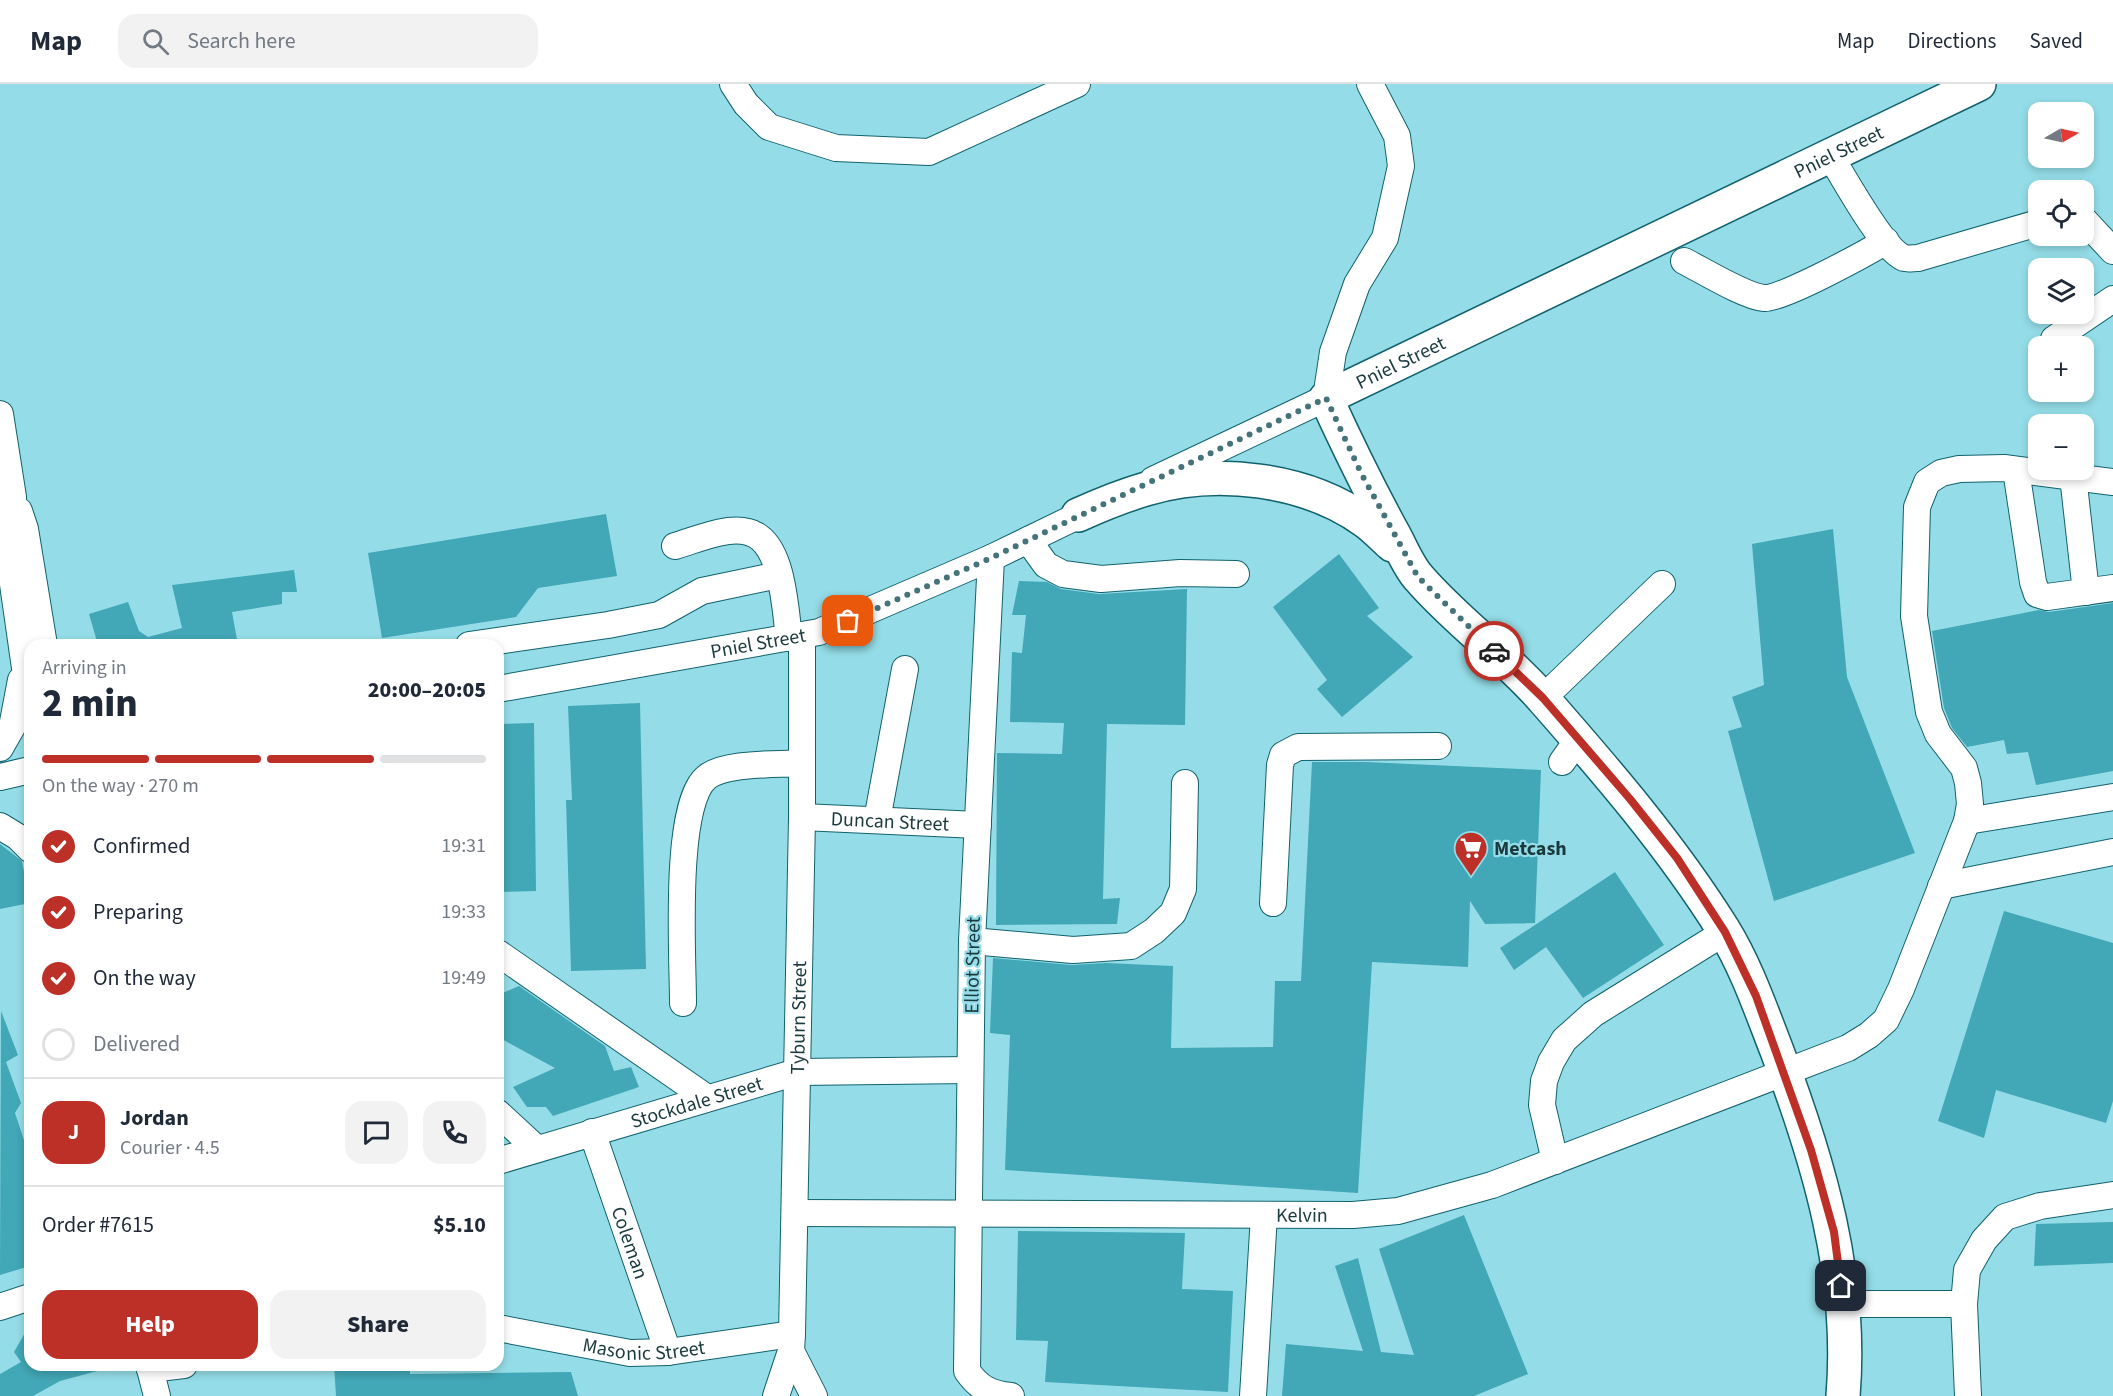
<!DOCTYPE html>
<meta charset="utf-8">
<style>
body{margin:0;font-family:"Source Sans 3",sans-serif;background:#f2f2f3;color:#1f2937;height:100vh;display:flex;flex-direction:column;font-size:22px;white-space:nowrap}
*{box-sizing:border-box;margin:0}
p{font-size:20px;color:#747a83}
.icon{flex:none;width:33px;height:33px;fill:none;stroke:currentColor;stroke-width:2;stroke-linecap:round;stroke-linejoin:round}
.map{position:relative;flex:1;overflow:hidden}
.sheet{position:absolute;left:24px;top:555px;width:480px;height:732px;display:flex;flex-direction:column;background:#fff;border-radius:18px;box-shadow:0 3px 9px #0003}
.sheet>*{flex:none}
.needle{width:39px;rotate:81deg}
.controls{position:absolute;left:2028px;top:18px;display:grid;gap:12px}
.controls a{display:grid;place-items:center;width:66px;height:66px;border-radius:12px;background:#fff;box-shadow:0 3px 9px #0003;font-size:30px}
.pin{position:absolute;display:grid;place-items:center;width:51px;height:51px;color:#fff;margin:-26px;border-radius:12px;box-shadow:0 3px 9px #0006}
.courier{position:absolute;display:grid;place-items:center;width:60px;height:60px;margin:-30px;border:4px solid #bd3027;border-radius:50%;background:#fff;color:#222;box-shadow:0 2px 8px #0007}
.summary em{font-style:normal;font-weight:800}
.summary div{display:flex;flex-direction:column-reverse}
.summary{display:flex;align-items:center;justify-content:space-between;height:102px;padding:0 18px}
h1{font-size:39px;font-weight:800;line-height:45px}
.bar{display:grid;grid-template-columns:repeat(4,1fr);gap:9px 6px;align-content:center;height:72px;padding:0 18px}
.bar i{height:8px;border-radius:4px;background:#e0e1e3}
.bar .selected{background:#bd3027}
.bar p{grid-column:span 4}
.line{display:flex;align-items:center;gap:15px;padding:0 18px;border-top:2px solid #e0e1e3}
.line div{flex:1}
.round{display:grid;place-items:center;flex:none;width:63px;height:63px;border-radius:18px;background:#f2f2f3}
ol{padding:0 18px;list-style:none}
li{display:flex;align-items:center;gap:18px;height:66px}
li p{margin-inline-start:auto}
li .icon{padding:6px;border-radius:50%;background:#bd3027;color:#fff;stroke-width:4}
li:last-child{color:#747a83}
li i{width:33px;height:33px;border:3px solid #e0e1e3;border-radius:50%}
.primary-button{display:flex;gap:12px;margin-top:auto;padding:12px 18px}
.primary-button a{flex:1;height:69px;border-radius:18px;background:#bd3027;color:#fff;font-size:24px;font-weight:800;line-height:69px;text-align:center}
.primary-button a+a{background:#f2f2f3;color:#1f2937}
header{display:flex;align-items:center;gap:36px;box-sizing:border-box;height:84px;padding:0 30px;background:#fff;border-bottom:2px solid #e0e1e3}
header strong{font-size:28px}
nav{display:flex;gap:33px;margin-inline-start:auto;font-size:21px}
.search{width:420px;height:54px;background:#f2f2f3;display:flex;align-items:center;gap:15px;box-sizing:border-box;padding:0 21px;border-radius:18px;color:#747a83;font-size:22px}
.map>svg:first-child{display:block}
.building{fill:#42a7b6}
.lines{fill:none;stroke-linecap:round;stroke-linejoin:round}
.minor-casing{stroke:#10626d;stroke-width:28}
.major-casing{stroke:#10626d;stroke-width:36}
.minor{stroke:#fff;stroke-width:26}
.major{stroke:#fff;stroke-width:33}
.done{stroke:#45737a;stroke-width:6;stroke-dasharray:0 10.8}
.route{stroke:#bd3027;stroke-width:8}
.labels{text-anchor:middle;stroke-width:4.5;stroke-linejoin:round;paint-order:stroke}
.street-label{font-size:20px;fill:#1b3a3e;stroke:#94dde8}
.poi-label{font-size:20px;font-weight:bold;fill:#1b3a3e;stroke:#94dde8;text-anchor:start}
</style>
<header>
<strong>Map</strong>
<div class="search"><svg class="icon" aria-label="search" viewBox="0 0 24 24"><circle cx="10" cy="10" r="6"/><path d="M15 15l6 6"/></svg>Search here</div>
<nav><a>Map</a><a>Directions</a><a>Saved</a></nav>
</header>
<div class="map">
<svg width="2113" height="1312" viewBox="0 0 2113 1312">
<rect width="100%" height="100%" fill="#94dde8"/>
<path class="building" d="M 606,430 L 617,492 L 538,504 L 516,533 L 382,554 L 368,469 Z
M 1833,445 L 1847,593 L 1915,769 L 1774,817 L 1728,647 L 1742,643 L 1732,613 L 1764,601 L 1752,460 Z
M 1339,470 L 1379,524 L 1367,532 L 1413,573 L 1342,633 L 1317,605 L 1327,596 L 1273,523 Z
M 294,486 L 297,508 L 282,508 L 282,520 L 232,528 L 238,561 L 98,561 L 89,530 L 128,518 L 139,547 L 148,553 L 182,544 L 172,501 Z
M 1019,497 L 1047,498 L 1061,505 L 1099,510 L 1187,505 L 1185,641 L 1107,640 L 1103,815 L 1120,814 L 1117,840 L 996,841 L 997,669 L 1062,670 L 1064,639 L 1010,638 L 1012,568 L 1022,569 L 1026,531 L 1012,531 Z
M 2113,519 L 2113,687 L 2036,701 L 2028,668 L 2007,670 L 2004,656 L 1967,663 L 1952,644 L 1944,624 L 1932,547 L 2039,526 L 2049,528 Z
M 640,619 L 646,885 L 571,887 L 566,716 L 572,716 L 568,622 Z
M 534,639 L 536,807 L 498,808 L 498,640 Z
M 1312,678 L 1366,678 L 1541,686 L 1535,839 L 1485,840 L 1470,817 L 1468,883 L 1372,878 L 1358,1109 L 1005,1086 L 1010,951 L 990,949 L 993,874 L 1072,881 L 1106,879 L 1173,882 L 1171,964 L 1273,963 L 1275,897 L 1301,897 Z
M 0,760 L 22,777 L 30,819 L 0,825 Z
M 1615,788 L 1664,861 L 1583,914 L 1546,863 L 1514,886 L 1500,864 Z
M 2004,827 L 2113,859 L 2113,1017 L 2106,1039 L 1996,1006 L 1984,1054 L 1938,1037 Z
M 519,902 L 605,962 L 614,987 L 631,983 L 639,1003 L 553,1032 L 546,1023 L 527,1023 L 513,1003 L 555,984 L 498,953 L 498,911 Z
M 1,927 L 18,971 L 6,978 L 21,1019 L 15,1029 L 30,1074 L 30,1182 L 0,1191 Z
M 1464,1131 L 1528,1290 L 1474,1312 L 1282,1312 L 1286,1260 L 1363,1267 L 1335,1182 L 1358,1174 L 1381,1268 L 1414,1271 L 1379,1165 Z
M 2113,1138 L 2113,1179 L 2034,1182 L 2036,1140 Z
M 1018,1147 L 1185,1149 L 1182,1205 L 1233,1207 L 1228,1308 L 1045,1298 L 1048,1257 L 1016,1256 Z
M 30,1240 L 30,1281 L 100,1281 L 101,1286 L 60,1297 L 33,1312 L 0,1312 L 0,1290 L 21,1278 L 14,1268 Z
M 334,1281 L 410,1281 L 410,1290 L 571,1288 L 578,1312 L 336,1312 Z"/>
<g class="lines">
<g class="minor-casing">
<g id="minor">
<path d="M 733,0 L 746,20 L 769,43 L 836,64 L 929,68 L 1077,0"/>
<path d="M 1831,73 C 1844,94 1883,166 1904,174 C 1908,175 1913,174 1918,174 L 2038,139"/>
<path d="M 2084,136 L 2113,167"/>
<path d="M 1684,177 C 1702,186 1746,213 1764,214 C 1781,216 1868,168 1886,157"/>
<path d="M 2054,255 L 2113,215"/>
<path d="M 0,330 L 13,413 L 9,472 L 30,619"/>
<path d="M 2016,386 L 2033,498 L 2037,510 L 2047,513 L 2113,504"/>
<path d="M 2073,392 L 2086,508"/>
<path d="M 1153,396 L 1326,314 L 1333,268 L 1357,200 L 1385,154 L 1401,82 L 1397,52 L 1370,0"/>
<path d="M 19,427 L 25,445 L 44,561"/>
<path d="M 1028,456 L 1046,481 L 1063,490 L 1101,495 L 1180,489 L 1236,490"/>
<path d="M 675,462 C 696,456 726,442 748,448 C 783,456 785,524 789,554"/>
<path d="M 991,474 L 972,857 L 967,1287 C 979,1304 990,1310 1011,1312"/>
<path d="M 469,561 L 608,541 L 659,531 L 702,507 L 778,491"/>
<path id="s1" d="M 498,605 L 819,548 L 991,474 L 1096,423"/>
<path d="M 1543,614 L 1662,500"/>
<path d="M 0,664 L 12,643 L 21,596"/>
<path d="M 1562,678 L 1577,657"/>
<path d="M 0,693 L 30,686"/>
<path id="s2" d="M 802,733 L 978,741"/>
<path d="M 877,736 L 905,585"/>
<path d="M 1967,737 L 2113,713"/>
<path d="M 0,742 L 18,753 L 30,765"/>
<path d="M 1941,802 L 2113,768"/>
<path d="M 1273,819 L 1280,681 L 1283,671 L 1298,663 L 1438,662"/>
<path d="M 972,857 L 1073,866 L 1131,862 L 1154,847 L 1173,829 L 1183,805 L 1185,699"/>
<path d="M 498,869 L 707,1014"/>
<path d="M 683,919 C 683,874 673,719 707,693 C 726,678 778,681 802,679"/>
<path d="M 498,1029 L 537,1065"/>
<path id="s3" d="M 592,1048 L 668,1268"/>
<path id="s4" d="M 498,1077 L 797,988 L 970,986"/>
<path d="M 1555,1077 L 1542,1021 L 1544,997 L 1551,978 L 1564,956 L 1593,930 L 1725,848"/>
<path id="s5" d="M 795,1129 L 1353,1131 L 1398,1127 L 1492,1101 L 1848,964 L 1869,951 L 1886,936 L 1901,905 L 1967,737 L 1970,720 L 1968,699 L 1964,684 L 1938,650 L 1929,628 L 1914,532 L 1917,423 L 1927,398 L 1941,389 L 1959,385 L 2004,384 L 2113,398"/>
<path d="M 1844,1220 L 1964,1220"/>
<path d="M 0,1223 L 30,1213"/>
<path id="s6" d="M 498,1244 L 630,1269 L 668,1268 L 792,1250"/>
<path d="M 791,1267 L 814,1312"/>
<path d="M 149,1281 L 157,1312"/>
<path d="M 150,1285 L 184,1281"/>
<path id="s7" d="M 776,1312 L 791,1267 L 792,1250 L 802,733 L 802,552"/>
<path d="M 1253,1312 L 1264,1131"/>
<path d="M 1968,1312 L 1964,1220 L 1967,1186 L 1984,1156 L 2005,1133 L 2040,1122 L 2113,1111"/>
</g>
</g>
<g class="major-casing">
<g id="major">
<path d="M 1078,431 C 1100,421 1122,412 1146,405 C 1215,384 1305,394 1365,437 C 1375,444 1383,453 1392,461"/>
<path id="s8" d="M 1843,1312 C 1853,1192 1819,1078 1777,967 C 1761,926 1746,882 1723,845 C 1671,762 1608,689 1544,616 C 1506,572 1457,538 1419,494 C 1408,482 1401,463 1393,449 C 1369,405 1347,360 1326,314 L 1979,0"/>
</g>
</g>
<use href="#minor" class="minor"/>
<use href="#major" class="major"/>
</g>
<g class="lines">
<path class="done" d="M 848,537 L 991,474 L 1326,314 L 1361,389 L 1418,493 L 1494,567"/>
<path class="route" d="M 1494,567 L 1543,614 L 1630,715 L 1677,774 L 1725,848 L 1756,912 L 1811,1066 L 1834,1148 L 1841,1202"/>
</g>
<defs>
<g id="supermarket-pin" transform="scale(1.725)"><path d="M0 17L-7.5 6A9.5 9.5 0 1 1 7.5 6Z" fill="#bd3027" stroke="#94dde8"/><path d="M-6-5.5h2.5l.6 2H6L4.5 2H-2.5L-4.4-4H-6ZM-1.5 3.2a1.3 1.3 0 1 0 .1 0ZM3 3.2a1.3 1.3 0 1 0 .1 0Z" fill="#fff"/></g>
</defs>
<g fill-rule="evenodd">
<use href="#supermarket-pin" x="1471" y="764"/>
</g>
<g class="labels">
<g class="street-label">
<text dy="7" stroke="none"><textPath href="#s8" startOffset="1725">Pniel Street</textPath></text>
<text dy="7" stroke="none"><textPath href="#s8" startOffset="1239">Pniel Street</textPath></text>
<text dy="7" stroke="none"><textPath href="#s1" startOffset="264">Pniel Street</textPath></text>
<text dy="7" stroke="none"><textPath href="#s2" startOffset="88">Duncan Street</textPath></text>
<text transform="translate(972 881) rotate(-89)" y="7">Elliot Street</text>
<text dy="7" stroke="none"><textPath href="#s7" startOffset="381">Tyburn Street</textPath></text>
<text dy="7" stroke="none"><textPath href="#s4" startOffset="207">Stockdale Street</textPath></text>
<text dy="7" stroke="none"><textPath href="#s5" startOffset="507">Kelvin</textPath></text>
<text dy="7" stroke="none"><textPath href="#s3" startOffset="117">Coleman</textPath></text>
<text dy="7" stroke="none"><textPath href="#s6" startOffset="148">Masonic Street</textPath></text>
</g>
<g class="poi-label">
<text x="1494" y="771">Metcash</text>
</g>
</g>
</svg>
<div class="controls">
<a><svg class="needle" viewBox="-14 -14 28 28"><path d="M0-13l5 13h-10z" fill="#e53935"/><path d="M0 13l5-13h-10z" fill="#747a83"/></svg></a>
<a><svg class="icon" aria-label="locate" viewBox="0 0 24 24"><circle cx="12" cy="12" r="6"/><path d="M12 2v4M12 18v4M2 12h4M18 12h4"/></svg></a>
<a><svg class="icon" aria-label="layers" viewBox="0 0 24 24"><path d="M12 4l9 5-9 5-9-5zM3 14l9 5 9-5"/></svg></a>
<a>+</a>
<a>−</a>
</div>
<div class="pin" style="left:848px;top:537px;background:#ea580c"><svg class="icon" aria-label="bag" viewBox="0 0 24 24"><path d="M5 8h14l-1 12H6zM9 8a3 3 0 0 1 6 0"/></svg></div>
<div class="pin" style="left:1841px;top:1202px;background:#1f2937"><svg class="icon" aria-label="home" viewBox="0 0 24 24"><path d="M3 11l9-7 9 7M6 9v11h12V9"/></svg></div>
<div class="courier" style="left:1494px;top:567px"><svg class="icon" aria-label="car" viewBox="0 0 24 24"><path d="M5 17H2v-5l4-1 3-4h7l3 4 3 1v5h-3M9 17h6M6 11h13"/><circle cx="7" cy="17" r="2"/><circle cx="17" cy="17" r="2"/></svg></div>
<section class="sheet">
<div class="summary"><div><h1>2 min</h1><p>Arriving in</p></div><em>20:00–20:05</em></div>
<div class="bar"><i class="selected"></i><i class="selected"></i><i class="selected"></i><i></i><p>On the way · 270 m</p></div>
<ol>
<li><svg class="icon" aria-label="check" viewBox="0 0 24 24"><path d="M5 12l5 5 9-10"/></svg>Confirmed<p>19:31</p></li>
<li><svg class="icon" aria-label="check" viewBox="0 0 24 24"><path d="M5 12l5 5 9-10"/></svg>Preparing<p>19:33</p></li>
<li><svg class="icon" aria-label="check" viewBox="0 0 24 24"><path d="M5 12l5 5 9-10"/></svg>On the way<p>19:49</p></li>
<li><i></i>Delivered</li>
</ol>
<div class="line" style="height:108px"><b class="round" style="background:#bd3027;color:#fff">J</b><div><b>Jordan</b><p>Courier · 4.5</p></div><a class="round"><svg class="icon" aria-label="chat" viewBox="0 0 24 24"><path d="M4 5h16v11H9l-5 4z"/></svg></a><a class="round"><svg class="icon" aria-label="phone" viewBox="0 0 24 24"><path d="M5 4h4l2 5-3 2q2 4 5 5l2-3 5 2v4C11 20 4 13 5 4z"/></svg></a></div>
<div class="line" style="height:78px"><div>Order #7615</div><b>$5.10</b></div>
<div class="primary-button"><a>Help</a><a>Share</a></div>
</section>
</div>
